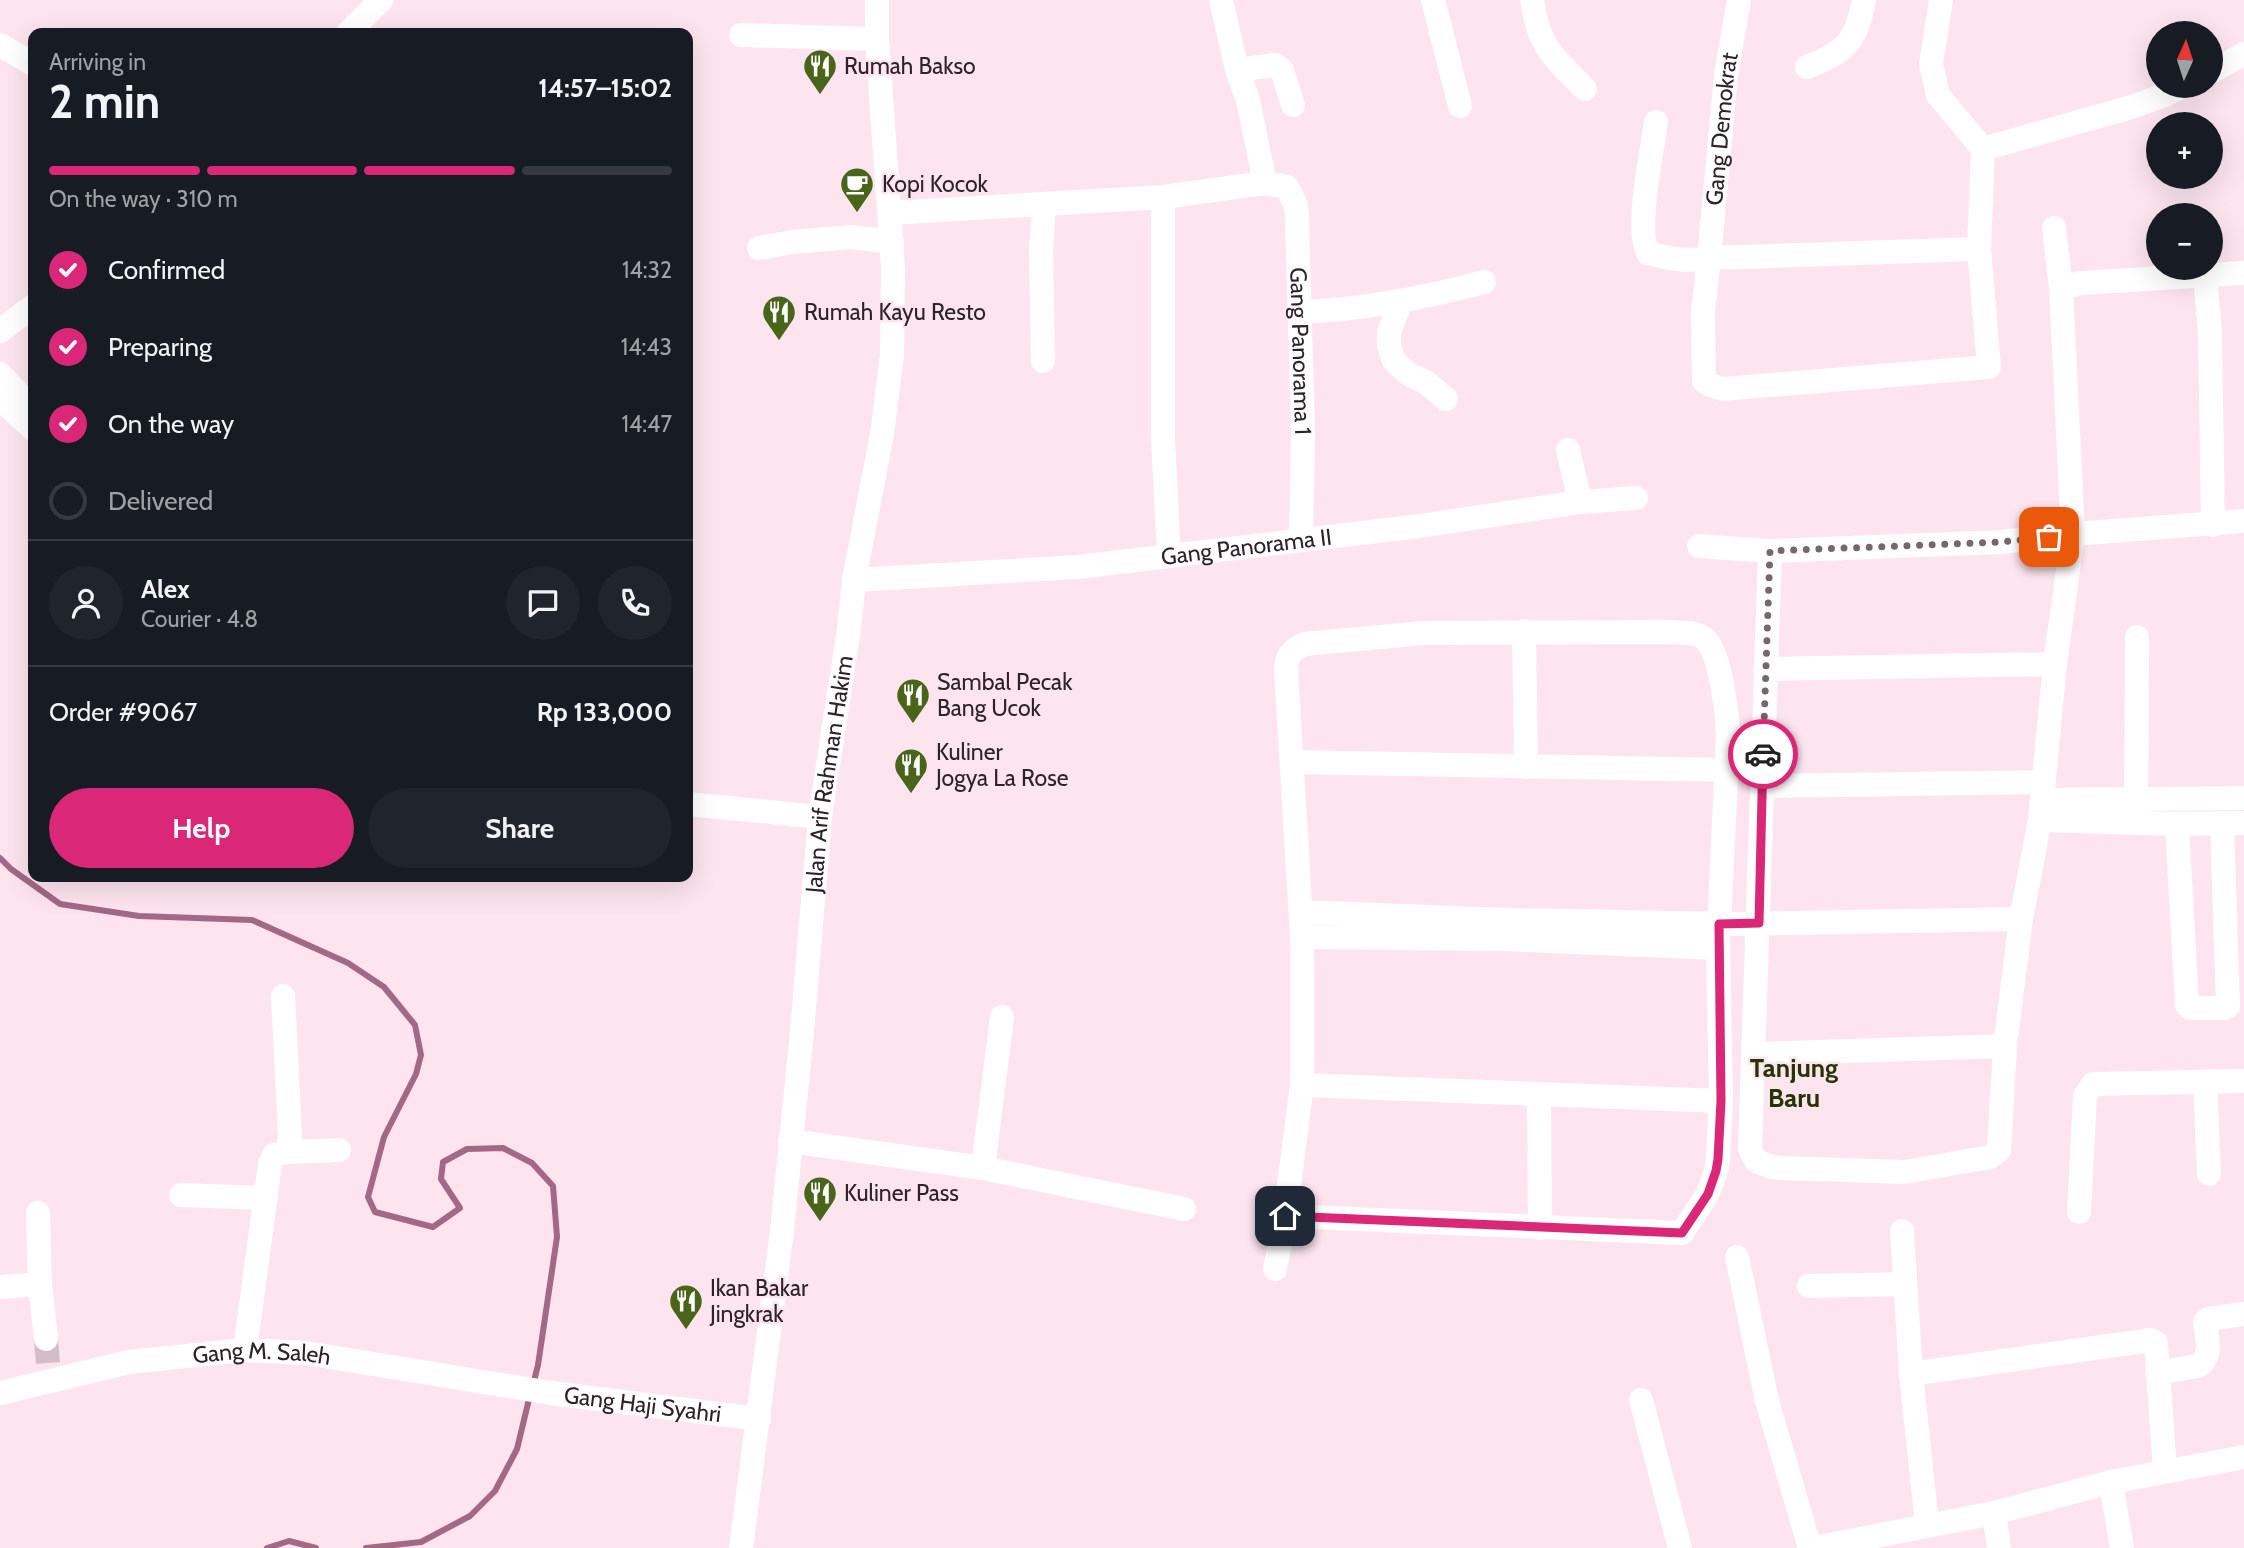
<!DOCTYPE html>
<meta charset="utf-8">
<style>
body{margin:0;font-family:Cabin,sans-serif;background:#20242c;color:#f1f3f6;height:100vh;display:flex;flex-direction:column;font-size:26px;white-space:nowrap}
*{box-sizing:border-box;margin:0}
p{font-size:23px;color:#9ea1a6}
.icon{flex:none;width:38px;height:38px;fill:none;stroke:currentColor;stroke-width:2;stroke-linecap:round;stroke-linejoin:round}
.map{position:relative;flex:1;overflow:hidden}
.panel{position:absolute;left:28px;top:28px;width:665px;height:854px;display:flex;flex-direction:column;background:#171b24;border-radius:14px;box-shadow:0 7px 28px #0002}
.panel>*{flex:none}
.needle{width:46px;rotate:3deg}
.fabs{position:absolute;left:2146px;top:21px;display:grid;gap:14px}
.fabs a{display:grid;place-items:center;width:77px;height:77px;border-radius:50%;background:#171b24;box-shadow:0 7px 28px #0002;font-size:35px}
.pin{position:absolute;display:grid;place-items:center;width:60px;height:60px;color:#fff;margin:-30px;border-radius:14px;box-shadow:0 4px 10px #0006}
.courier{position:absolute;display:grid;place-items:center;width:70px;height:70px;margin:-35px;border:5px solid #db2777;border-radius:50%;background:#fff;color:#222;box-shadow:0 2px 9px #0007}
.summary em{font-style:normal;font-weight:700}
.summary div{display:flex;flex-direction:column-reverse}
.summary{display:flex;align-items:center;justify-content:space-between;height:119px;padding:0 21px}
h1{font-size:46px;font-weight:700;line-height:52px}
.bar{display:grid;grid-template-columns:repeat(4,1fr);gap:10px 7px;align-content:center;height:84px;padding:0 21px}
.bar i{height:9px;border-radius:5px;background:#363941}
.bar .selected{background:#db2777}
.bar p{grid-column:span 4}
.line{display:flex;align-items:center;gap:18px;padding:0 21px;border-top:2px solid #363941}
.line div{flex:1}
.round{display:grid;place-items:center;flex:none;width:74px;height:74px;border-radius:37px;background:#20242c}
ol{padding:0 21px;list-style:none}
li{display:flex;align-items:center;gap:21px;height:77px}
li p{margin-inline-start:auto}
li .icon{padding:7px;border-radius:50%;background:#db2777;color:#fff;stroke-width:4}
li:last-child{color:#9ea1a6}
li i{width:38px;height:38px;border:4px solid #363941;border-radius:50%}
.primary-button{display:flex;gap:14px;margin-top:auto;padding:14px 21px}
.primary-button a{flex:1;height:80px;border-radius:42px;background:#db2777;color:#fff;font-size:28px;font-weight:700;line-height:80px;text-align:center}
.primary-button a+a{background:#20242c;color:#f1f3f6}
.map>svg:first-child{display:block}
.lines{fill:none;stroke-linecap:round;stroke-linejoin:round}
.stream{stroke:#a36885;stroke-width:6}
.minor-tunnel{stroke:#d4bdc7;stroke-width:24;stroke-dasharray:24 12;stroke-linecap:butt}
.minor{stroke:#fff;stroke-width:24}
.done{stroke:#76676e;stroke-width:7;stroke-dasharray:0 12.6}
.route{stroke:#db2777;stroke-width:9}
.labels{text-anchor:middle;stroke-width:5;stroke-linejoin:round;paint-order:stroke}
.poi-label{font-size:23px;fill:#2e2328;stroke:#fde4ef;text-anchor:start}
.street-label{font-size:23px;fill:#2e2328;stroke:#fde4ef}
.quarter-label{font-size:26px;font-weight:bold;fill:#233600;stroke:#fde4ef}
</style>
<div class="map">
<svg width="2244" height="1548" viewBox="0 0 2244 1548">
<rect width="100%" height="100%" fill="#fde4ef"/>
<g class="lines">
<path class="stream" d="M 0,858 L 11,869 L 60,904 L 139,916 L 252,920 L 348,963 L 384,987 L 415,1025 L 421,1055 L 416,1074 L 384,1137 L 368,1197 L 375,1212 L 433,1227 L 460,1208 L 441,1179 L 443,1162 L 467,1149 L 503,1148 L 532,1163 L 553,1186 L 557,1237 L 538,1365 L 533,1385
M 267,1548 L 289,1541 L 316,1548
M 366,1548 L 421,1542 L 470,1516 L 495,1491 L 517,1449 L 530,1395"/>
<path class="minor-tunnel" d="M 46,1339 L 48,1363"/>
<g class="minor">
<path d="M 1221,0 L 1237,70 L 1248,100 L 1265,183"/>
<path d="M 1433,0 L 1460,106"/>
<path d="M 1532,0 C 1538,46 1554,58 1585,89"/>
<path d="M 1941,0 L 1931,64 L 1938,95 L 1983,149 L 1979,249 L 1989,367 L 1723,389 L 1710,385 L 1704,381 L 1703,312 L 1709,258 L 1979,249"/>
<path d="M 348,33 L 381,0"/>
<path d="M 741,35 L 877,39"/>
<path d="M 0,45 L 33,64"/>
<path d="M 1807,67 C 1846,52 1856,42 1864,0"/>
<path d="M 1237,70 L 1275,65 L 1282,70 L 1293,105"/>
<path d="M 2210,72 L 2244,54"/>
<path id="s1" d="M 1656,122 C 1652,152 1635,229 1648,253 C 1669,259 1687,262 1709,258 L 1726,75 L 1739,0"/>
<path d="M 1983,149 L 2128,108 L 2165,95 L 2184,86"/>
<path d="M 1163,197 L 1163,439 L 1169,556"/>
<path id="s2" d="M 890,213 L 1163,197 L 1265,183 L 1287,187 L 1296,206 L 1297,220 L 1303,432 L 1301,540"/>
<path d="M 759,248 L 793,242 L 851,237 L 892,242"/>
<path d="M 2205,275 L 2210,333 L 2213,525"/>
<path d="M 2061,288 L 2081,283 L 2244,273"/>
<path d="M 1401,301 L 1389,332 L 1389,346 L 1394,361 L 1407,373 L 1427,383 L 1446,399"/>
<path d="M 1300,312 C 1363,310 1424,298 1484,282"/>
<path d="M 0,331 L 33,306"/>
<path d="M 1043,361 L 1041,250 L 1044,204"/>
<path d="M 0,374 L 33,409"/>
<path d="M 5,403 L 33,429"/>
<path d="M 1568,450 L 1580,502"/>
<path d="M 1699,546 L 1770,551 L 2001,542 L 2073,534 L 2244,521"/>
<path d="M 1770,551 L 1750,1149 L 1756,1161 L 1772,1167 L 1781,1168 L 1905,1172 L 1990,1157 L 1999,1150 L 2005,1046 L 2021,919 L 2040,820 L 2055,664 L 2073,534 L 2061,288 L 2054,228"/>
<path id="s3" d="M 854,580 L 1078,567 L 1420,526 L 1580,502 L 1636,498"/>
<path d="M 1524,631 L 1526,767"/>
<path d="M 1765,669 L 2055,664"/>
<path d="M 1292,762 L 1727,770"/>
<path d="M 1762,786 L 2044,782"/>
<path d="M 2042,800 L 2244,798"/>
<path d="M 688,804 L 820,817"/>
<path d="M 2136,814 L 2137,637"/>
<path d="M 2040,820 L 2177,824 L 2244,823"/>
<path d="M 2177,824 L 2187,1005 L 2190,1008 L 2224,1008 L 2228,1006 L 2222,823"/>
<path d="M 1301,912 L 1507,920 L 1730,924 L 2021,919"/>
<path d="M 1302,937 L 1503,939 L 1718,948"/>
<path d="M 283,996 L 290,1135 L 288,1152"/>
<path d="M 1754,1054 L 2005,1046"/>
<path d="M 2205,1082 L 2209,1174"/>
<path d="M 1302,1085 L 1721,1101"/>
<path d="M 1539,1096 L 1540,1228"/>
<path d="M 790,1141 L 983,1168 L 1002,1017"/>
<path d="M 983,1168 L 1184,1209"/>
<path d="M 181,1195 L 266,1198"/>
<path d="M 2079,1212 L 2085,1096 L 2093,1084 L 2244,1081"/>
<path d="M 38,1213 L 40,1284 L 46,1339"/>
<path d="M 1902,1231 L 1911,1374 L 1927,1524"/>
<path d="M 1737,1257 L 1767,1401 L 1810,1548"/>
<path d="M 1275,1269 L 1285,1216 L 1302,1085 L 1302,937 L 1286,670 C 1286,656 1292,649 1305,644 L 1424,633 L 1673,632 C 1683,633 1697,632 1705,639 C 1721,654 1727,713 1728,735 L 1718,948 L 1721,1101 L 1718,1159 L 1716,1171 L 1708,1193 L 1682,1233 L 1285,1216"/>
<path d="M 1809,1286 L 1904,1284"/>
<path d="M 0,1287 L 40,1284"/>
<path d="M 245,1350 L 270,1164 L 274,1155 L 288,1152 L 339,1150"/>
<path d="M 2157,1373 L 2198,1366 C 2213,1357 2207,1337 2205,1322 L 2208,1319 L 2244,1314"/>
<path d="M 1911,1374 L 2151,1340 L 2156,1343 L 2165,1471"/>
<path id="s4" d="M 0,1393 L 129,1362 L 245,1350 L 306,1353 L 551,1393 L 759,1419"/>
<path d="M 1641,1400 L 1680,1548"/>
<path d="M 2111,1482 L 2122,1548"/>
<path d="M 1994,1513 L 1999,1548"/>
<path id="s5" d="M 741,1548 L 782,1231 L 802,1032 L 820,817 L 849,629 L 854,580 L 882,434 L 892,356 L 893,268 L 877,39 L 877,0"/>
<path d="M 1814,1548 L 1994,1513 L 2111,1482 L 2244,1457"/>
</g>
</g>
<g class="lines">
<path class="done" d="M 1763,754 L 1770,551 L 2001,542 L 2049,537"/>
<path class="route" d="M 1285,1216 L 1682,1233 L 1708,1194 L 1716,1171 L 1718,1159 L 1721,1101 L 1719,924 L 1759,923 L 1763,754"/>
</g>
<defs>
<g id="restaurant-pin" transform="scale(1.75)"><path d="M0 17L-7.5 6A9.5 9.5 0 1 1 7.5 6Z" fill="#496519" stroke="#fde4ef"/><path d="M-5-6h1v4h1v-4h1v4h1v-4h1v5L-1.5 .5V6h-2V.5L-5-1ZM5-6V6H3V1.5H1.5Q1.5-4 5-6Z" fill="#fff"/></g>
<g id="cafe-pin" transform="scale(1.75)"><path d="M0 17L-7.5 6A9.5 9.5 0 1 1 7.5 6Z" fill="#496519" stroke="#fde4ef"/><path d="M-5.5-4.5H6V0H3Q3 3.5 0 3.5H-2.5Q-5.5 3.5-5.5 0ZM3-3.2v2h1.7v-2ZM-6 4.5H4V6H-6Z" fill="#fff"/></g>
</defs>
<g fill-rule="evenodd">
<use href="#restaurant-pin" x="820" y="66"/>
<use href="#cafe-pin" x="857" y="184"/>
<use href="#restaurant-pin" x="779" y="312"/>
<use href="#restaurant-pin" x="913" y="695"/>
<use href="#restaurant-pin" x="911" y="765"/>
<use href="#restaurant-pin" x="820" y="1193"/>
<use href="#restaurant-pin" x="686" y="1301"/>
</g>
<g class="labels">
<g class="poi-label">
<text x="844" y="74">Rumah Bakso</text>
<text x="882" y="192">Kopi Kocok</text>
<text x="804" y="320">Rumah Kayu Resto</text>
<text x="937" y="690">Sambal Pecak<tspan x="937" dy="26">Bang Ucok</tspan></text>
<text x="936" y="760">Kuliner<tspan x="936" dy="26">Jogya La Rose</tspan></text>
<text x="844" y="1201">Kuliner Pass</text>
<text x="710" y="1296">Ikan Bakar<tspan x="710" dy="26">Jingkrak</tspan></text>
</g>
<g class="street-label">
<text dy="8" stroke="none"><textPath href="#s1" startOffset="324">Gang Demokrat</textPath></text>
<text dy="8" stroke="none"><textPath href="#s2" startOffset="565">Gang Panorama 1</textPath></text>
<text dy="8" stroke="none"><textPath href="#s3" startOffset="394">Gang Panorama II</textPath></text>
<text dy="8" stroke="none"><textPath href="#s5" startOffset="779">Jalan Arif Rahman Hakim</textPath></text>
<text dy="8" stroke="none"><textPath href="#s4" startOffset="266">Gang M. Saleh</textPath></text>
<text dy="8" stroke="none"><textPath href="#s4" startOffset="651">Gang Haji Syahri</textPath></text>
</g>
<g class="quarter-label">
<text x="1794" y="1077">Tanjung<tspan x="1794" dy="30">Baru</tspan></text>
</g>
</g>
</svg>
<div class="fabs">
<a><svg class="needle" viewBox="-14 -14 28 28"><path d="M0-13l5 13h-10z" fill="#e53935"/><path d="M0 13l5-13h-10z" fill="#9ea1a6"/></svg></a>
<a>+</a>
<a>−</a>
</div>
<div class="pin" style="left:2049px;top:537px;background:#ea580c"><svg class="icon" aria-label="bag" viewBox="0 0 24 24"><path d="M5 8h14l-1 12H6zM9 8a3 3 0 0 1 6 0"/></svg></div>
<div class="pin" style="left:1285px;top:1216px;background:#1f2937"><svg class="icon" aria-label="home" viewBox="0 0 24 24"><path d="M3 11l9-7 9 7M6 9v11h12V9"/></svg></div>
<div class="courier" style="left:1763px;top:754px"><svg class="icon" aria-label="car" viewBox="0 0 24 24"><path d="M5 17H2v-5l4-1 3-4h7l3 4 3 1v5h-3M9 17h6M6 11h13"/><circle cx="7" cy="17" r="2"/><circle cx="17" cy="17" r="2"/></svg></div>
<section class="panel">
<div class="summary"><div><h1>2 min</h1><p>Arriving in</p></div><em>14:57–15:02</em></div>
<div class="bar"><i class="selected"></i><i class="selected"></i><i class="selected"></i><i></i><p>On the way · 310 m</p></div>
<ol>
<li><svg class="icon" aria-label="check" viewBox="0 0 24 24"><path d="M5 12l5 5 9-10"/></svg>Confirmed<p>14:32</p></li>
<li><svg class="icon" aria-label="check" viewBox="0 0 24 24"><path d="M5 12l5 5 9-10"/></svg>Preparing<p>14:43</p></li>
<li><svg class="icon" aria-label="check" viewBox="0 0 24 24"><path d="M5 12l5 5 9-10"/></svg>On the way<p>14:47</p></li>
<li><i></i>Delivered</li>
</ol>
<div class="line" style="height:126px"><a class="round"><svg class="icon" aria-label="person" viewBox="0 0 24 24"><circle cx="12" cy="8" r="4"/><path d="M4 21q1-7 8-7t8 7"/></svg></a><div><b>Alex</b><p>Courier · 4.8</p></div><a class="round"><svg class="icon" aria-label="chat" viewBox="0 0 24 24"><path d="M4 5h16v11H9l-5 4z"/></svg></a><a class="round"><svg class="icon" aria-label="phone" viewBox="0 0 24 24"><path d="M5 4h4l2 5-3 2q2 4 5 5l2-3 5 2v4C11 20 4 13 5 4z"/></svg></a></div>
<div class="line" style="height:91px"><div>Order #9067</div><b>Rp 133,000</b></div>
<div class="primary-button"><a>Help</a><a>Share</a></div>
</section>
</div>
